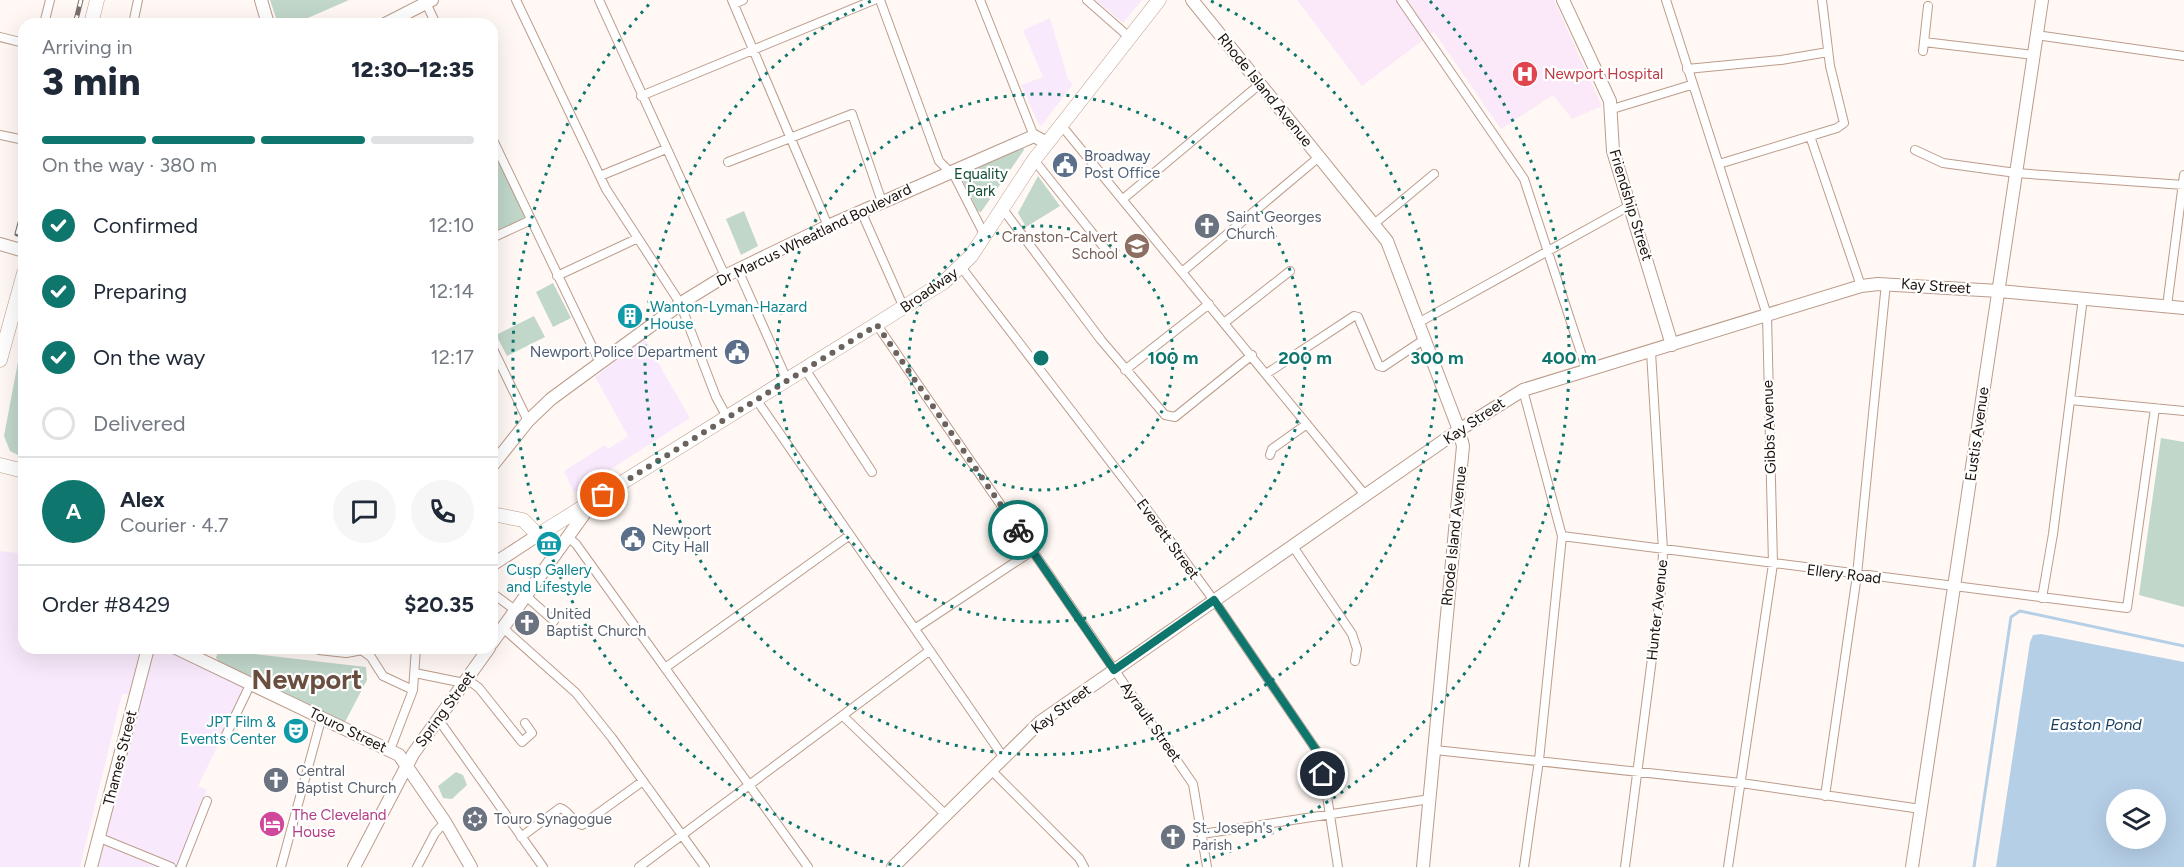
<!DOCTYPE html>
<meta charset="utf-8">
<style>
body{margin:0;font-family:Figtree,sans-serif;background:#f6f6f7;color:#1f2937;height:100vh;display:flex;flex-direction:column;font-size:22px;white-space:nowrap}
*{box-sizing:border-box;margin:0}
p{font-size:20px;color:#747a83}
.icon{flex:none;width:33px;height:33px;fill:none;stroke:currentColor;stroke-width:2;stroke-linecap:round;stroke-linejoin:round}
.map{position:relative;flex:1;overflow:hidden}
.side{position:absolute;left:18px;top:18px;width:480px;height:636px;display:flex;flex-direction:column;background:#fff;border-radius:18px;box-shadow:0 6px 24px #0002}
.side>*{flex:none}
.controls{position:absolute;left:2106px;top:789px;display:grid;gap:12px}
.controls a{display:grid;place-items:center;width:60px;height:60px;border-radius:50%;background:#fff;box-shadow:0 6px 24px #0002;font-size:30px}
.pin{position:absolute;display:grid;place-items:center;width:51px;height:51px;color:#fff;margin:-26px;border:3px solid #fff;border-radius:50%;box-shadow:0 2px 6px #0007}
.courier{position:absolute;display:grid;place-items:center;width:60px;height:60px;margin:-30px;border:4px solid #0f766e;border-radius:50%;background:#fff;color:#222;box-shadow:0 2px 8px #0007}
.headline em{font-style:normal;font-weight:800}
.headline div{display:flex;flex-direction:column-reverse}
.headline{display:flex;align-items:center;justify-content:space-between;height:102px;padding:0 24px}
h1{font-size:39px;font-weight:800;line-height:45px}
.bar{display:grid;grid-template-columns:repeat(4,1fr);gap:9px 6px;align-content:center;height:72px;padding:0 24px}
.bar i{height:8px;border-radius:4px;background:#e0e1e3}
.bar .active{background:#0f766e}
.bar p{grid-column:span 4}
.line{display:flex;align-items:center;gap:15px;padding:0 24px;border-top:2px solid #e0e1e3}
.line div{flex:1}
.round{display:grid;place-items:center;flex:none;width:63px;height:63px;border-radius:32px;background:#f6f6f7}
ol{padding:0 24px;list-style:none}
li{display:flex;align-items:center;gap:18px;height:66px}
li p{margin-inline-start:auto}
li .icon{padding:6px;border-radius:50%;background:#0f766e;color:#fff;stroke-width:4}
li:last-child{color:#747a83}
li i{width:33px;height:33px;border:3px solid #e0e1e3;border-radius:50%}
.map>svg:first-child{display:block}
.commercial{fill:#f9e9fc}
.medical{fill:#fbe9fa}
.green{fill:#c1d7ca}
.water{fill:#b5cfe7;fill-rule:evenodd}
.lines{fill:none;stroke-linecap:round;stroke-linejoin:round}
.stream{stroke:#b5cfe7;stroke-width:3}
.street-casing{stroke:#bc9c8b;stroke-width:10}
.secondary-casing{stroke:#bc9c8b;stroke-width:14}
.primary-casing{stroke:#bc9c8b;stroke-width:15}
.street{stroke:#fff;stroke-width:8}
.secondary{stroke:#fff;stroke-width:12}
.primary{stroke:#fff;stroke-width:14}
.rail-casing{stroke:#79706a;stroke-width:5}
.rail{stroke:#fff;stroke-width:3;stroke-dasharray:9;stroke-linecap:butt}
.done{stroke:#6b625d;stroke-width:6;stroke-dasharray:0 10.8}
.route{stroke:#0f766e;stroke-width:8}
.ring{fill:none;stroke:#0f766e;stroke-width:3;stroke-dasharray:3 6}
.labels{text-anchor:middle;stroke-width:4.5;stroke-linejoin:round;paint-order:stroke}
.health-label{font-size:15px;fill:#be3a42;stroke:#fff;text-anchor:start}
.street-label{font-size:15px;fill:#1c110b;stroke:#fff}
.service-label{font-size:15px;fill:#4e5e75;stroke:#fff;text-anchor:start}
.park-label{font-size:15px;fill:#134e36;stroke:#fff}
.worship-label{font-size:15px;fill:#5b616d;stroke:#fff;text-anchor:start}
.education-label{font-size:15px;fill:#785e54;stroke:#fff;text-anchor:end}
.culture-label{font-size:15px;fill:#0d838f;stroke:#fff;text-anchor:start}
.hotel-label{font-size:15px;fill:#b23c85;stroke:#fff;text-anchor:start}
.water-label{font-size:16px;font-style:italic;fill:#143d5f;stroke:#fff}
.town-label{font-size:27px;font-weight:bold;fill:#6a4e3f;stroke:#fff}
.centre{fill:#0f766e;stroke:#fff;stroke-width:3}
.ring-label{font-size:18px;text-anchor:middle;font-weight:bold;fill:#0f766e;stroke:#fff;stroke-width:4.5;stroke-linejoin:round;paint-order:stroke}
</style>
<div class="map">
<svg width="2184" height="867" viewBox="0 0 2184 867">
<rect width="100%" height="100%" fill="#fff8f4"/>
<path class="commercial" d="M 1096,0 L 1142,0 L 1123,23 Z
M 1050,18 L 1068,79 L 1073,84 L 1042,125 L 1039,125 L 1021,85 L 1043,77 L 1023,30 Z
M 644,338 L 690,418 L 574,493 L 564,471 L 605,445 L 608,449 L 628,436 L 595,377 Z
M 0,551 L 24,554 L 24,648 L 142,648 L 130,695 L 122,694 L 80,867 L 0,867 Z
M 151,648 L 163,648 L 246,688 L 198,786 L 207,790 L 177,867 L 96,867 Z"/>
<path class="medical" d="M 1297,0 L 1554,0 L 1602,106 L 1572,119 L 1553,95 L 1501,129 L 1434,32 L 1362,86 Z"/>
<path class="green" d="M 270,0 L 349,0 L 294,24 L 278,24 Z
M 492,146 L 527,218 L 492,233 Z
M 1023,147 L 1024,150 L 981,212 L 978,211 L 960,175 Z
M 1038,176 L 1060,206 L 1026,227 L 1018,213 Z
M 744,211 L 758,246 L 741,255 L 726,219 Z
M 553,283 L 571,318 L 553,327 L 536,292 Z
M 534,316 L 545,337 L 507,356 L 496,335 Z
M 24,330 L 24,458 L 10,451 L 4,436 Z
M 2161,438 L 2184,442 L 2184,607 L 2139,595 Z
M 220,650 L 366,667 L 367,680 L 345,722 L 218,662 L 216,657 Z
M 456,772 L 463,775 L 467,785 L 452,799 L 443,798 L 438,786 Z"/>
<path class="water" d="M 2041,634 L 2184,662 L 2184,867 L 1996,867 L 2030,642 L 2033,635 ZM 2116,800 L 2156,800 L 2156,838 L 2116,838 Z"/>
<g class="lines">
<path class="stream" d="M 1974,867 L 2011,617 L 2020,611 L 2184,646"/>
<g class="street-casing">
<path id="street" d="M 516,0 L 606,189 L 680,303 L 716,397 L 727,417
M 599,0 L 725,276
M 732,0 L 828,226
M 880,0 L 939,161 L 955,177 L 985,236
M 980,0 L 1034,136
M 1087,0 L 1129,37
M 1401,0 L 1524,179 L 1587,371
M 1666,0 L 1767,315 L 1773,564 L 1728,867
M 426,3 L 436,24
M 734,4 L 743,0
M 44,24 L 50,0
M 133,24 L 138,0
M 2036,35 L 2184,56
M 0,37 L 24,43
M 1924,42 L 2034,55
M 1923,51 L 1928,6
M 1687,69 L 1781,60 L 1828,52
M 641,96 L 874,0
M 1609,110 L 1691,85
M 1061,125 L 1365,495
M 0,135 L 24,140
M 1810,136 L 1861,286
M 492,138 L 600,363
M 1915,150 L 1943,163 L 2016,173 L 2184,185
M 1034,160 L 1110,255
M 728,162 L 852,114 L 882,202
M 1719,164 L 1837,128 L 1844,123 L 1830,66 L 1822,0
M 600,176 L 666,149
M 1123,199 L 1260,84
M 1002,208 L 1101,340 L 1165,415 L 1175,417 L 1252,355
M 861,211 L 904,308
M 1374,224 L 1434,174
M 492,238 L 531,220
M 961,267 L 1149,512 L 1218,606 L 1321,757 L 1338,867
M 738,270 L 787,380
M 1182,272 L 1319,157
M 557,276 L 636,239
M 2167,306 L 2184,175
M 1224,323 L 1290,271
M 1418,323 L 1631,205
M 877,325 L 1193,784 L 1207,867
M 492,347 L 528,421
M 805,369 L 872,472
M 1125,370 L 1209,304
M 1266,374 L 1354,316 L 1358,317 L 1379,366 L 1383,367 L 1425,339
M 1523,390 L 1562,536 L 1539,760 L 1524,867
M 756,399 L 1004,758
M 2070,400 L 2184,411
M 1270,455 L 1272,449 L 1307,424
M 1562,536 L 2127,608 L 2155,408
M 568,537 L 576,544 L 808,867
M 1292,545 L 1352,634 L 1357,649 L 1355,661
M 492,593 L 515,610
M 526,596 L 554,621
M 2042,598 L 2053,534 L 2083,298
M 503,628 L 576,693 L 612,738 L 705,867
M 916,628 L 1032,551
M 360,649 L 371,657 L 383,676 L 413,690
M 665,668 L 850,535
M 415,673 L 464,683
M 467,679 L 479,688 L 522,742 L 532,733 L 525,723
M 843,716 L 945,814
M 438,719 L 543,867
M 226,735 L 251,683
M 390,750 L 413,690 L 416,648
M 1435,750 L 1741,783 L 1921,809
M 991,770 L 1079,858 L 1084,867
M 1825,796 L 1857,575 L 1886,283
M 1202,834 L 1430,799
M 521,837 L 560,808 C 570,811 571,822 582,825 L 643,781
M 100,838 L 171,867
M 181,867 L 207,801
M 281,867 L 322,716
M 417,867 L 435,833 L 445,822
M 639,867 L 929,651
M 1625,867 L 1662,581 L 1663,550 L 1651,352"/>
</g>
<g class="secondary-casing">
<path id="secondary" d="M 261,0 L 268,24
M 1192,0 L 1387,241 L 1459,430 L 1463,446 L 1423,867
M 1563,0 L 1610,101 L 1613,151 L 1672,345
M 385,24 L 432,0
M 0,244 L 24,251
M 492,466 L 528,421 L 551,399 L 686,300 L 725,276 L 828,226 L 1034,136 L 1047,143
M 492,565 L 538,535
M 492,643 L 592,503
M 176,648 L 399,755 L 445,822 L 471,867
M 319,648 L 346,651 L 362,648
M 91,867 L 148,648
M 354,867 L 413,754 L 489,648
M 893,867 L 1040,722 L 1459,430 L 1523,390 L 1861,286 L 1878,284 L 1999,291 L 2184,308
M 1912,867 L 2042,0"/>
</g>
<g class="primary-casing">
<path id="primary" d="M 91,24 L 97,0
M 0,360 L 24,273
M 0,465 L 24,471
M 492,514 L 523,520 L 538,535 L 944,282 L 971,256 L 1034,160 L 1159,0"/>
</g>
<use href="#street" class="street"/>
<use href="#secondary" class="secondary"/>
<use href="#primary" class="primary"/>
<g class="rail-casing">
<path id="rail" d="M 75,24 L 81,0
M 17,234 L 24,208"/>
</g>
<use href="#rail" class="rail"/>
</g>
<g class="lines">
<path class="done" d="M 603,495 L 877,325 L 1018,530"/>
<path class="route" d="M 1018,530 L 1114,670 L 1214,600 L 1321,757 L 1323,774"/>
</g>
<g class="ring">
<circle cx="1041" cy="358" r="132"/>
<circle cx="1041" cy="358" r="264"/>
<path d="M1211 1A396 396 0 1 1 871 1"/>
<path d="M900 867A528 528 0 0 1 652 1M1430 1A528 528 0 0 1 1182 867"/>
</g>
<defs>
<g id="hospital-disc" transform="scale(1.35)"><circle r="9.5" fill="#e0444e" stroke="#fff"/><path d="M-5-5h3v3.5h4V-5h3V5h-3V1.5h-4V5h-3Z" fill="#fff"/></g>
<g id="civic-disc" transform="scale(1.35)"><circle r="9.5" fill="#5c6f8a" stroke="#fff"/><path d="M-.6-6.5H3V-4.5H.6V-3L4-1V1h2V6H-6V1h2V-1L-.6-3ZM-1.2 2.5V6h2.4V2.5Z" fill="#fff"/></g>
<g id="church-disc" transform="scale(1.35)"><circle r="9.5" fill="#6b7280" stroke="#fff"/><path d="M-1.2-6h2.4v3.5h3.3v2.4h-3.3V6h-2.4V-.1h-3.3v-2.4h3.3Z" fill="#fff"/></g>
<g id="school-disc" transform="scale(1.35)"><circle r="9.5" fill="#8d6e63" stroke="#fff"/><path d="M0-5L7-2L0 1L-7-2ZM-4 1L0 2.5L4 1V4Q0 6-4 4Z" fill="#fff"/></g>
<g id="building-disc" transform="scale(1.35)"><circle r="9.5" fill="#0f9aa8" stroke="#fff"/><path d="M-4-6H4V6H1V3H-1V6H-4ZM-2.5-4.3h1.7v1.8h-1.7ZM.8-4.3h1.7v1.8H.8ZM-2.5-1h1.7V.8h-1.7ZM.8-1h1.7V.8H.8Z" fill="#fff"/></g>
<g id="museum-disc" transform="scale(1.35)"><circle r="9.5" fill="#0f9aa8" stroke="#fff"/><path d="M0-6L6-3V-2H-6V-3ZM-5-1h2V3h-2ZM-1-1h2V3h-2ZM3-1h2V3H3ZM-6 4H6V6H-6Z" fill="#fff"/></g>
<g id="theatre-disc" transform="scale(1.35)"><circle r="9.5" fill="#0f9aa8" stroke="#fff"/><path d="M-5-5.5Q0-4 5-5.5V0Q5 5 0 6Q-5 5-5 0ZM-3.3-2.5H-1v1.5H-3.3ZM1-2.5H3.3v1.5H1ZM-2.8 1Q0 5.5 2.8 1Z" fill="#fff"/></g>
<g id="synagogue-disc" transform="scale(1.35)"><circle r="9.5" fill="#6b7280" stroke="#fff"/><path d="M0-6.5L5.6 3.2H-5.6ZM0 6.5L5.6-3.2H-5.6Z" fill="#fff"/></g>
<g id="hotel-disc" transform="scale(1.35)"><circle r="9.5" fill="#d1479c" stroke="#fff"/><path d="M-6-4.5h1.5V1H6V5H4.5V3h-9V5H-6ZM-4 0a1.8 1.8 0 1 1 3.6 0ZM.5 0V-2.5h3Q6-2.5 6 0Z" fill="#fff"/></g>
</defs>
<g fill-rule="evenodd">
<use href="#hospital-disc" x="1525" y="74"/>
<use href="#civic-disc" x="1065" y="165"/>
<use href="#church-disc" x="1207" y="226"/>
<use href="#school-disc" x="1137" y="246"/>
<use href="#building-disc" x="630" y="316"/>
<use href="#civic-disc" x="737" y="352"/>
<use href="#civic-disc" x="633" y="539"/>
<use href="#museum-disc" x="549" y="544"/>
<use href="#church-disc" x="527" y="623"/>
<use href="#theatre-disc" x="296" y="731"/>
<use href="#church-disc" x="276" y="780"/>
<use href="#synagogue-disc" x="475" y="819"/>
<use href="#hotel-disc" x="272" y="824"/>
<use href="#church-disc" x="1173" y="837"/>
</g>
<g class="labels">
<g class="health-label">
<text x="1544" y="79">Newport Hospital</text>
</g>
<g class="street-label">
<text transform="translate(1265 90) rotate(51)" y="5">Rhode Island Avenue</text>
<text transform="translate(1631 205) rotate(73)" y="5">Friendship Street</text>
<text transform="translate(814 235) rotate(-26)" y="5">Dr Marcus Wheatland Boulevard</text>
<text transform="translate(1936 286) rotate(4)" y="5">Kay Street</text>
<text transform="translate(929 290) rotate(-35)" y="5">Broadway</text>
<text transform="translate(1474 421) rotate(-34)" y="5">Kay Street</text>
<text transform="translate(1769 427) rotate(-92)" y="5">Gibbs Avenue</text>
<text transform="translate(1977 434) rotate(-82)" y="5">Eustis Avenue</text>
<text transform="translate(1454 536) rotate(-84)" y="5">Rhode Island Avenue</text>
<text transform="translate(1168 539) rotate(54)" y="5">Everett Street</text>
<text transform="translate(1844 574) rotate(7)" y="5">Ellery Road</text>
<text transform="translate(1657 610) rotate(-84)" y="5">Hunter Avenue</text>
<text transform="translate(445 709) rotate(-54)" y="5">Spring Street</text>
<text transform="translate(1061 709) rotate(-37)" y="5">Kay Street</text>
<text transform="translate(1151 722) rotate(55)" y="5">Ayrault Street</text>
<text transform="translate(348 730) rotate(26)" y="5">Touro Street</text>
<text transform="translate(120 758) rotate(-76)" y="5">Thames Street</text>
</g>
<g class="service-label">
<text x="1084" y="161">Broadway<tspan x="1084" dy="17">Post Office</tspan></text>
<text x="718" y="357" text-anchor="end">Newport Police Department</text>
<text x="652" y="535">Newport<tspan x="652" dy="17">City Hall</tspan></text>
</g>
<g class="park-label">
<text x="981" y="179">Equality<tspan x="981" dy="17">Park</tspan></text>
</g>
<g class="worship-label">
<text x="1226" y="222">Saint Georges<tspan x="1226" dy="17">Church</tspan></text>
<text x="546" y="619">United<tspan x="546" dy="17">Baptist Church</tspan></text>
<text x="296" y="776">Central<tspan x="296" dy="17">Baptist Church</tspan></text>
<text x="494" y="824">Touro Synagogue</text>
<text x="1192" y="833">St. Joseph's<tspan x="1192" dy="17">Parish</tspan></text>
</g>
<g class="education-label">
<text x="1118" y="242">Cranston-Calvert<tspan x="1118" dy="17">School</tspan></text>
</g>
<g class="culture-label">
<text x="650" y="312">Wanton-Lyman-Hazard<tspan x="650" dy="17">House</tspan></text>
<text x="549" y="575" text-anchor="middle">Cusp Gallery<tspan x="549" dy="17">and Lifestyle</tspan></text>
<text x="276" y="727" text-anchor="end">JPT Film &amp;<tspan x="276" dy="17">Events Center</tspan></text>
</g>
<g class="hotel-label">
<text x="292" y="820">The Cleveland<tspan x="292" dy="17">House</tspan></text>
</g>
<g class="water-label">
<text x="2096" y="730">Easton Pond</text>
</g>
<g class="town-label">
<text x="307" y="689">Newport</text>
</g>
</g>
<circle cx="1041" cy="358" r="9" class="centre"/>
<g class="ring-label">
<text x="1173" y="364">100 m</text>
<text x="1305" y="364">200 m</text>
<text x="1437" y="364">300 m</text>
<text x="1569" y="364">400 m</text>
</g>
</svg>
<div class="controls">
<a><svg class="icon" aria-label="layers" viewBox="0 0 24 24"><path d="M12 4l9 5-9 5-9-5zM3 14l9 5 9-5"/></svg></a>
</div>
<div class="pin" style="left:603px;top:495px;background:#ea580c"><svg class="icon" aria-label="bag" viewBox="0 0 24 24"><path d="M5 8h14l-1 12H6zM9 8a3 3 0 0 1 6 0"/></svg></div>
<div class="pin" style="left:1323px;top:774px;background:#1f2937"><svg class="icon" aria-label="home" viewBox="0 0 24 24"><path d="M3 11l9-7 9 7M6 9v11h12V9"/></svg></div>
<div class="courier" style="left:1018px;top:530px"><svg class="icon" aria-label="bike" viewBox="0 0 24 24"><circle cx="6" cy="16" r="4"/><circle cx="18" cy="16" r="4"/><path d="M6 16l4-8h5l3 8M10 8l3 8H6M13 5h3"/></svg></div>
<section class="side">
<div class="headline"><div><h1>3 min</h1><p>Arriving in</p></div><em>12:30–12:35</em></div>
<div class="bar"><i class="active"></i><i class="active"></i><i class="active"></i><i></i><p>On the way · 380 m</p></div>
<ol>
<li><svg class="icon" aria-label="check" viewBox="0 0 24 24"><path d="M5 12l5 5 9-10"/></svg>Confirmed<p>12:10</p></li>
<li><svg class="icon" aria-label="check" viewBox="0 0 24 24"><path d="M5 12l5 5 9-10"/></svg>Preparing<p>12:14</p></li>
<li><svg class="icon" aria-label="check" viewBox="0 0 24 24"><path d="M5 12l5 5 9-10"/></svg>On the way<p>12:17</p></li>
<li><i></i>Delivered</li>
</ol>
<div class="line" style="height:108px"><b class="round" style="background:#0f766e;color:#fff">A</b><div><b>Alex</b><p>Courier · 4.7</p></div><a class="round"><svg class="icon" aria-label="chat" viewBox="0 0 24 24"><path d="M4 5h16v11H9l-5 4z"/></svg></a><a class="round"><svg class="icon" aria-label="phone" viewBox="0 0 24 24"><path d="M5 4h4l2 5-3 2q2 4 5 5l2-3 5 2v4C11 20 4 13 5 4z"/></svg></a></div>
<div class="line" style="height:78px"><div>Order #8429</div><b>$20.35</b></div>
</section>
</div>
